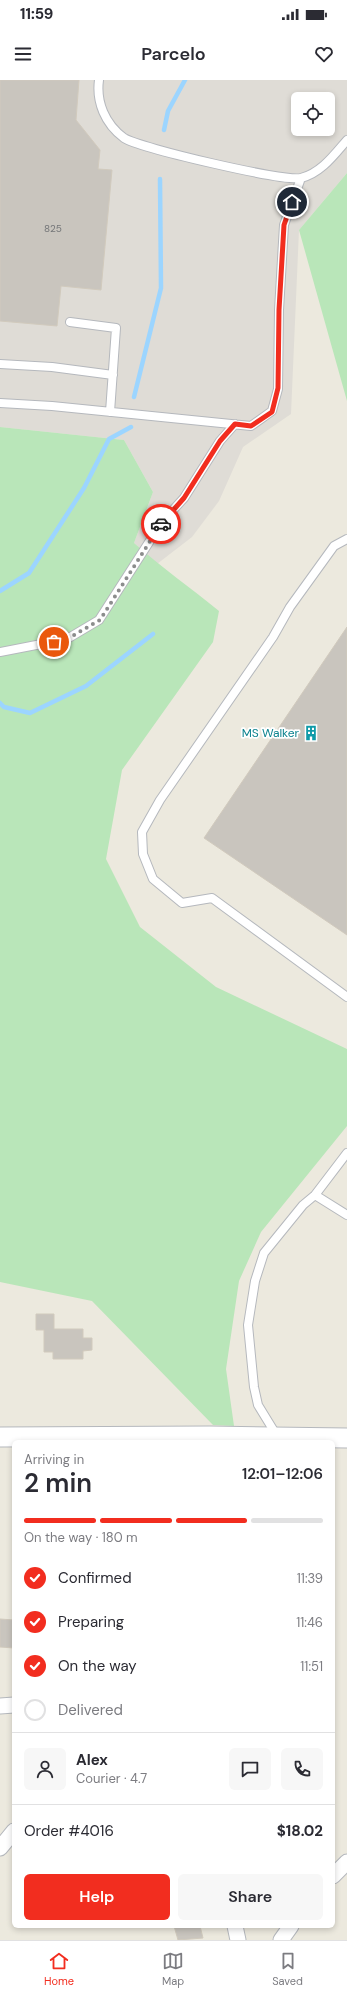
<!DOCTYPE html>
<meta charset="utf-8">
<style>
body{margin:0;font-family:"DM Sans",sans-serif;background:#f7f7f7;color:#2b2b33;height:100vh;display:flex;flex-direction:column;font-size:15px;white-space:nowrap}
*{box-sizing:border-box;margin:0}
p{font-size:13px;color:#7c7c81}
.icon{flex:none;width:22px;height:22px;fill:none;stroke:currentColor;stroke-width:2;stroke-linecap:round;stroke-linejoin:round}
.map{position:relative;flex:1;overflow:hidden}
.details{position:absolute;left:12px;top:1360px;width:323px;height:488px;display:flex;flex-direction:column;background:#fff;border-radius:6px;box-shadow:0 2px 6px #0003}
.details>*{flex:none}
.controls{position:absolute;left:291px;top:12px;display:grid;gap:8px}
.controls a{display:grid;place-items:center;width:44px;height:44px;border-radius:6px;background:#fff;box-shadow:0 2px 6px #0003;font-size:20px}
.pin{position:absolute;display:grid;place-items:center;width:34px;height:34px;color:#fff;margin:-17px;border:2px solid #fff;border-radius:50%;box-shadow:0 1px 4px #0007}
.courier{position:absolute;display:grid;place-items:center;width:40px;height:40px;margin:-20px;border:3px solid #f22d1f;border-radius:50%;background:#fff;color:#222;box-shadow:0 1px 5px #0007}
.summary em{font-style:normal;font-weight:600}
.summary div{display:flex;flex-direction:column-reverse}
.summary{display:flex;align-items:center;justify-content:space-between;height:68px;padding:0 12px}
h1{font-size:26px;font-weight:600;line-height:30px}
.bar{display:grid;grid-template-columns:repeat(4,1fr);gap:6px 4px;align-content:center;height:48px;padding:0 12px}
.bar i{height:5px;border-radius:3px;background:#e1e1e2}
.bar .selected{background:#f22d1f}
.bar p{grid-column:span 4}
.line{display:flex;align-items:center;gap:10px;padding:0 12px;border-top:1px solid #e1e1e2}
.line div{flex:1}
.round{display:grid;place-items:center;flex:none;width:42px;height:42px;border-radius:6px;background:#f7f7f7}
ol{padding:0 12px;list-style:none}
li{display:flex;align-items:center;gap:12px;height:44px}
li p{margin-inline-start:auto}
li .icon{padding:4px;border-radius:50%;background:#f22d1f;color:#fff;stroke-width:4}
li:last-child{color:#7c7c81}
li i{width:22px;height:22px;border:2px solid #e1e1e2;border-radius:50%}
.action{display:flex;gap:8px;margin-top:auto;padding:8px 12px}
.action a{flex:1;height:46px;border-radius:6px;background:#f22d1f;color:#fff;font-size:16px;font-weight:600;line-height:46px;text-align:center}
.action a+a{background:#f7f7f7;color:#2b2b33}
.status{display:flex;justify-content:space-between;align-items:center;height:28px;padding:0 20px;background:#fff;direction:ltr}
.status svg{height:11px;fill:currentColor}
header{display:flex;justify-content:space-between;align-items:center;height:52px;padding:0 12px;background:#fff;font-size:18px;font-weight:600}
.tab-bar{display:flex;justify-content:space-around;align-items:center;height:56px;border-top:1px solid #e1e1e2;background:#fff;font-size:11px;color:#7c7c81}
.tab-bar a{display:grid;justify-items:center;gap:2px}
.tab-bar .selected{color:#f22d1f}
.map>svg:first-child{display:block}
.industrial{fill:#dfdcd6;fill-rule:evenodd}
.green{fill:#b9e6b9}
.lines{fill:none;stroke-linecap:round;stroke-linejoin:round}
.stream{stroke:#9cd5ff;stroke-width:4.5}
.building{fill:#c9c5be;stroke:#d1cabd}
.service-casing{stroke:#b5b8bd;stroke-width:10}
.minor-casing{stroke:#b5b8bd;stroke-width:17}
.tertiary-casing{stroke:#b5b8bd;stroke-width:21}
.service{stroke:#fff;stroke-width:8}
.minor{stroke:#fff;stroke-width:15}
.tertiary{stroke:#fff;stroke-width:19}
.done{stroke:#8c8d8d;stroke-width:4;stroke-dasharray:0 7.2}
.route{stroke:#f22d1f;stroke-width:5}
.labels{text-anchor:middle;stroke-width:3.5;stroke-linejoin:round;paint-order:stroke}
.number-label{font-size:10px;fill:#747678}
.culture-label{font-size:12px;fill:#0d838f;stroke:#fff;text-anchor:end}
</style>
<div class="status"><b>11:59</b><svg viewBox="0 0 49 12"><path d="M0 12V9h3v3zM5 12V6h3v6zM10 12V3h3v9zM15 12V0h3v12zM26 1h20v11H26zM47 4h2v5h-2z"/></svg></div>
<header><svg class="icon" aria-label="menu" viewBox="0 0 24 24"><path d="M4 6h16M4 12h16M4 18h16"/></svg>Parcelo<svg class="icon" aria-label="heart" viewBox="0 0 24 24"><path d="M12 20l-8-8c-3-5 5-10 8-4 3-6 11-1 8 4z"/></svg></header>
<div class="map">
<svg width="347" height="1860" viewBox="0 0 347 1860">
<rect width="100%" height="100%" fill="#ece9de"/>
<path class="industrial" d="M 0,0 L 347,0 L 347,93 L 299,150 L 291,334 L 243,367 L 219,421 L 192,457 L 157,484 L 134,463 L 153,412 L 124,360 L 0,347 ZM 298,19 L 328,19 L 328,49 L 298,49 Z"/>
<path class="green" d="M 347,93 L 347,321 L 299,150 Z
M 0,347 L 124,360 L 153,412 L 134,463 C 161,487 191,508 219,531 L 213,562 L 122,690 L 106,779 L 140,847 L 216,907 L 347,969 L 347,1046 L 261,1152 L 239,1201 L 226,1289 L 234,1346 L 213,1345 L 92,1221 L 0,1202 Z"/>
<g class="lines">
<path class="stream" d="M 164,50 L 168,31 L 185,0
M 134,317 L 161,208 L 160,99
M 0,511 L 29,493 L 84,408 L 109,359 L 131,347
M 0,623 L 4,627 L 30,633 L 86,606 L 153,554"/>
</g>
<path class="building" d="M 0,0 L 79,0 L 76,40 L 100,70 L 98,89 L 112,90 L 101,210 L 61,206 L 57,246 L 0,241 Z
M 347,547 L 347,855 L 204,758 Z
M 36,1234 L 54,1234 L 54,1249 L 83,1249 L 83,1258 L 92,1258 L 92,1270 L 83,1271 L 83,1279 L 53,1279 L 53,1272 L 44,1272 L 44,1250 L 36,1250 Z
M 0,1539 L 14,1540 L 14,1568 L 0,1567 Z
M 174,1846 L 200,1846 L 203,1858 L 178,1860 Z"/>
<g class="lines">
<g class="service-casing">
<path id="service" d="M 99,0 C 96,22 105,44 124,58 C 140,68 284,102 301,98 C 321,93 334,75 347,60
M 70,242 L 116,248 L 110,332
M 0,284 L 52,287 L 113,295
M 0,323 L 52,326 L 251,346 L 272,331 L 278,309 L 279,230 L 284,145 L 301,98
M 347,459 L 334,466 L 290,527 L 273,557 L 160,720 L 142,752 L 143,774 L 153,799 L 182,823 L 212,818 L 347,917
M 0,572 L 67,559 L 99,540 L 162,442 L 184,418 L 220,361 L 235,344
M 315,1115 L 347,1135
M 277,1356 L 258,1325 L 254,1307 L 248,1245 L 255,1201 L 264,1173 L 303,1125 L 315,1115 L 347,1073"/>
</g>
<g class="minor-casing">
<path id="minor" d="M 0,1626 L 14,1625
M 0,1768 L 14,1751
M 333,1796 L 347,1782
M 235,1846 L 238,1860
M 281,1860 L 291,1846"/>
</g>
<g class="tertiary-casing">
<path id="tertiary" d="M 0,1357 L 210,1356 L 347,1358"/>
</g>
<use href="#service" class="service"/>
<use href="#minor" class="minor"/>
<use href="#tertiary" class="tertiary"/>
</g>
<g class="lines">
<path class="done" d="M 54,562 L 67,559 L 100,540 L 161,444"/>
<path class="route" d="M 161,444 L 184,418 L 220,361 L 235,344 L 251,346 L 272,332 L 278,308 L 279,230 L 284,145 L 292,122"/>
</g>
<defs>
<g id="building-bare" transform="scale(1.2)"><path d="M-4-6H4V6H1V3H-1V6H-4ZM-2.5-4.3h1.7v1.8h-1.7ZM.8-4.3h1.7v1.8H.8ZM-2.5-1h1.7V.8h-1.7ZM.8-1h1.7V.8H.8Z" fill="#0f9aa8" stroke="#fff" stroke-width="2.5" paint-order="stroke"/></g>
</defs>
<g fill-rule="evenodd">
<use href="#building-bare" x="311" y="653"/>
</g>
<g class="labels">
<g class="number-label">
<text x="53" y="152">825</text>
</g>
<g class="culture-label">
<text x="299" y="657">MS Walker</text>
</g>
</g>
</svg>
<div class="controls">
<a><svg class="icon" aria-label="locate" viewBox="0 0 24 24"><circle cx="12" cy="12" r="6"/><path d="M12 2v4M12 18v4M2 12h4M18 12h4"/></svg></a>
</div>
<div class="pin" style="left:54px;top:562px;background:#ea580c"><svg class="icon" aria-label="bag" viewBox="0 0 24 24"><path d="M5 8h14l-1 12H6zM9 8a3 3 0 0 1 6 0"/></svg></div>
<div class="pin" style="left:292px;top:122px;background:#1f2937"><svg class="icon" aria-label="home" viewBox="0 0 24 24"><path d="M3 11l9-7 9 7M6 9v11h12V9"/></svg></div>
<div class="courier" style="left:161px;top:444px"><svg class="icon" aria-label="car" viewBox="0 0 24 24"><path d="M5 17H2v-5l4-1 3-4h7l3 4 3 1v5h-3M9 17h6M6 11h13"/><circle cx="7" cy="17" r="2"/><circle cx="17" cy="17" r="2"/></svg></div>
<section class="details">
<div class="summary"><div><h1>2 min</h1><p>Arriving in</p></div><em>12:01–12:06</em></div>
<div class="bar"><i class="selected"></i><i class="selected"></i><i class="selected"></i><i></i><p>On the way · 180 m</p></div>
<ol>
<li><svg class="icon" aria-label="check" viewBox="0 0 24 24"><path d="M5 12l5 5 9-10"/></svg>Confirmed<p>11:39</p></li>
<li><svg class="icon" aria-label="check" viewBox="0 0 24 24"><path d="M5 12l5 5 9-10"/></svg>Preparing<p>11:46</p></li>
<li><svg class="icon" aria-label="check" viewBox="0 0 24 24"><path d="M5 12l5 5 9-10"/></svg>On the way<p>11:51</p></li>
<li><i></i>Delivered</li>
</ol>
<div class="line" style="height:72px"><a class="round"><svg class="icon" aria-label="person" viewBox="0 0 24 24"><circle cx="12" cy="8" r="4"/><path d="M4 21q1-7 8-7t8 7"/></svg></a><div><b>Alex</b><p>Courier · 4.7</p></div><a class="round"><svg class="icon" aria-label="chat" viewBox="0 0 24 24"><path d="M4 5h16v11H9l-5 4z"/></svg></a><a class="round"><svg class="icon" aria-label="phone" viewBox="0 0 24 24"><path d="M5 4h4l2 5-3 2q2 4 5 5l2-3 5 2v4C11 20 4 13 5 4z"/></svg></a></div>
<div class="line" style="height:52px"><div>Order #4016</div><b>$18.02</b></div>
<div class="action"><a>Help</a><a>Share</a></div>
</section>
</div>
<nav class="tab-bar">
<a class="selected"><svg class="icon" aria-label="home" viewBox="0 0 24 24"><path d="M3 11l9-7 9 7M6 9v11h12V9"/></svg>Home</a>
<a><svg class="icon" aria-label="map" viewBox="0 0 24 24"><path d="M3 6l6-2 6 2 6-2v14l-6 2-6-2-6 2zM9 4v14M15 6v14"/></svg>Map</a>
<a><svg class="icon" aria-label="saved" viewBox="0 0 24 24"><path d="M7 4h10v16l-5-4-5 4z"/></svg>Saved</a>
</nav>
